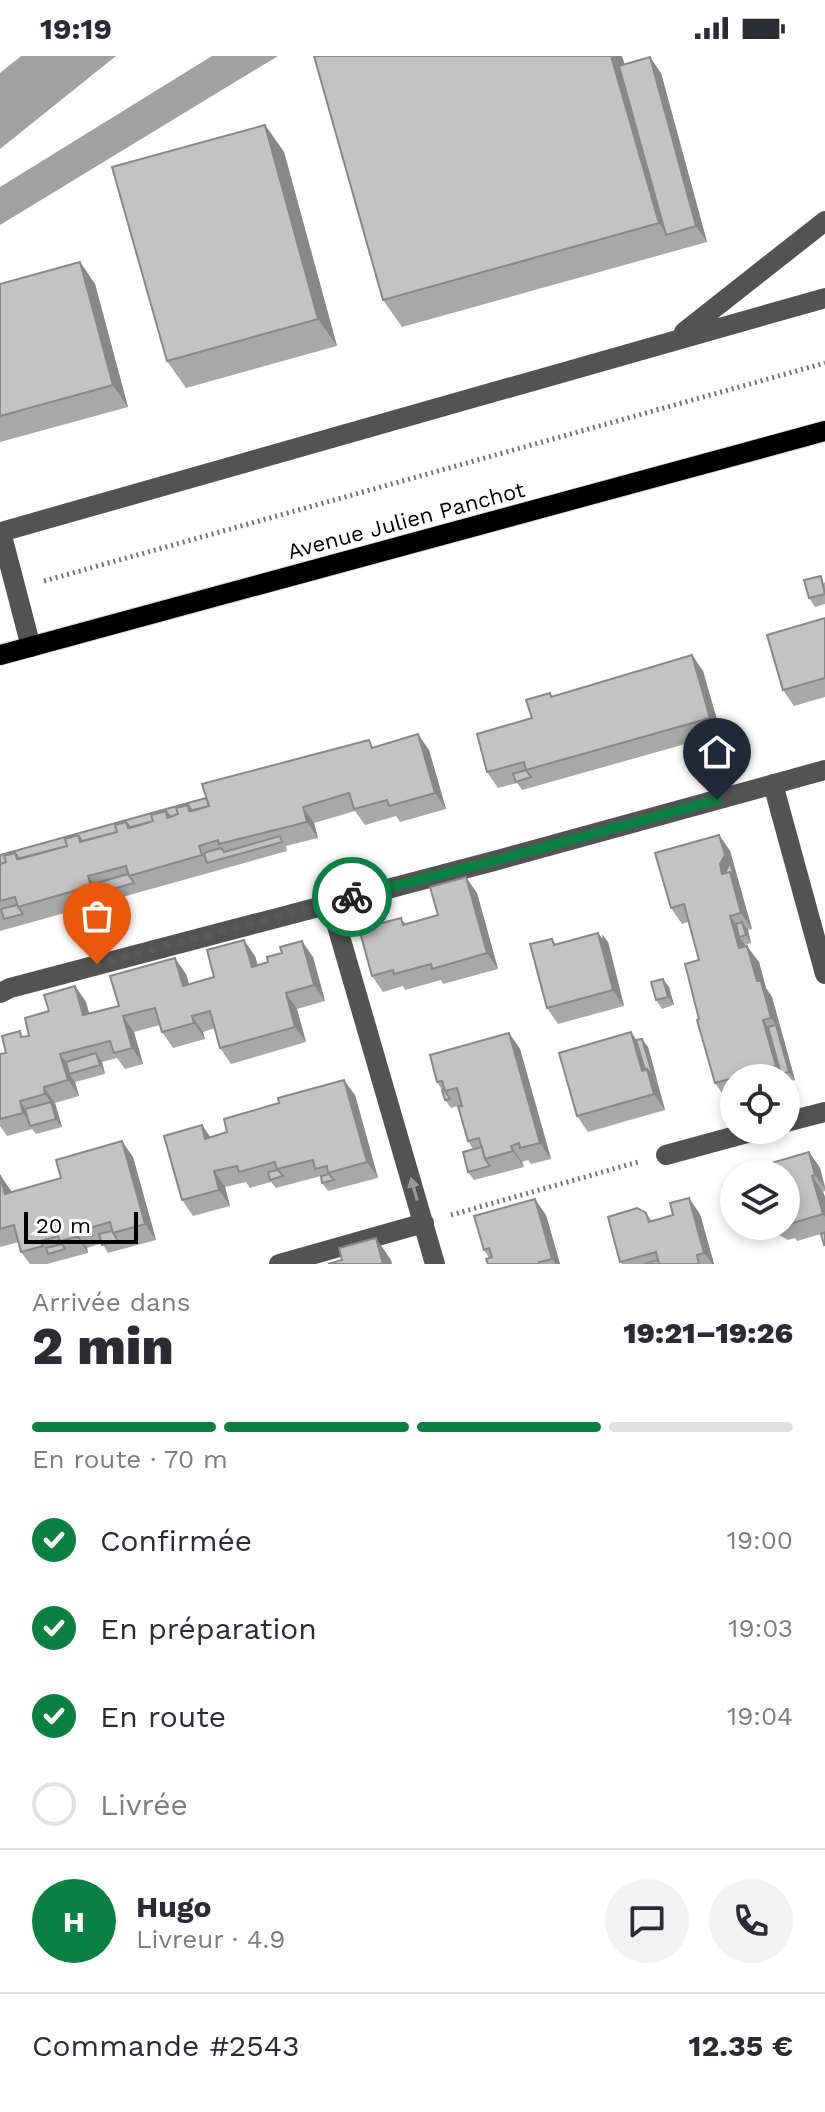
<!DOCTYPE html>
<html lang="fr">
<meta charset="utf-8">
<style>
body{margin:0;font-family:"Work Sans",sans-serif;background:#f2f2f3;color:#2b2b33;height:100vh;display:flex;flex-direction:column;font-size:30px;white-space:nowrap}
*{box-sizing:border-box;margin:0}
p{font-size:26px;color:#7c7c81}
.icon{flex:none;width:44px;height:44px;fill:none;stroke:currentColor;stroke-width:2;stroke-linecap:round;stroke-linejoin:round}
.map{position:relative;height:1208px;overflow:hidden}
.drawer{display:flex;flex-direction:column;background:#fff;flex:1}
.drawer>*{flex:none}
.controls{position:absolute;left:720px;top:1008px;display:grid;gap:16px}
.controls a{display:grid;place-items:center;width:80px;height:80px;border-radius:50%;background:#fff;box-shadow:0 4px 12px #0003;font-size:40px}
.scale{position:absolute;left:24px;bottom:20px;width:114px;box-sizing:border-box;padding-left:8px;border:4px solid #000;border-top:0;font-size:22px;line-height:28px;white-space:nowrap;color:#000;-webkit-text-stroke:6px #fff;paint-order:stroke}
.pin{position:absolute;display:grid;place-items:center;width:68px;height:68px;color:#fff;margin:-82px -34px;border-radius:50% 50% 50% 0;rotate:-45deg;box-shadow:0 0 8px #0007}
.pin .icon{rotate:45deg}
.courier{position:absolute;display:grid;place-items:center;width:80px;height:80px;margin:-40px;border:6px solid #0b8043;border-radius:50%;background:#fff;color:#222;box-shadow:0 2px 10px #0007}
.summary em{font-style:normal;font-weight:800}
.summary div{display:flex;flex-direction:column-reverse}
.summary{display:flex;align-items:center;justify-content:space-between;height:136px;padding:0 32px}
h1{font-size:52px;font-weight:800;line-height:60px}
.bar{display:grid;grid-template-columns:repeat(4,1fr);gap:12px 8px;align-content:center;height:96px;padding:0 32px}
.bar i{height:10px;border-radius:6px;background:#e1e1e2}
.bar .on{background:#0b8043}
.bar p{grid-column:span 4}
.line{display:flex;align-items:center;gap:20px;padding:0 32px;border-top:2px solid #e1e1e2}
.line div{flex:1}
.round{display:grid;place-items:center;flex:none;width:84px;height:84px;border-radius:42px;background:#f2f2f3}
ol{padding:0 32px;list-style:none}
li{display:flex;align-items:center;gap:24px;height:88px}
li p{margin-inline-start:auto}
li .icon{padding:8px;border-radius:50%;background:#0b8043;color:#fff;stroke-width:4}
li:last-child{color:#7c7c81}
li i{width:44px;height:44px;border:4px solid #e1e1e2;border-radius:50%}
.status{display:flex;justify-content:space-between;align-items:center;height:56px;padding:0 40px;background:#fff;direction:ltr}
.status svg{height:22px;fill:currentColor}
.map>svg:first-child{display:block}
.water{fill:#a1a1a1}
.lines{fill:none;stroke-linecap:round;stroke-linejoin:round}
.major-casing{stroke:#dbdbdb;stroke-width:22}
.path{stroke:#757575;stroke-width:5;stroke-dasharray:2 4;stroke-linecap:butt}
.minor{stroke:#535353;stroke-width:20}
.major{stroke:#000;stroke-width:20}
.wall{fill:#a8a8a8}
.shaded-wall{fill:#888}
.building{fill:#c3c3c3;stroke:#888;stroke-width:2}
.oneway{fill:#989898}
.done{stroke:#595959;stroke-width:8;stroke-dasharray:0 14.4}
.route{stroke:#0b8043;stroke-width:10}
.labels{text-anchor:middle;stroke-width:8;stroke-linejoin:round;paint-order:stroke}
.street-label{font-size:22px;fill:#000;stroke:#fff}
</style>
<div class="status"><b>19:19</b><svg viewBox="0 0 49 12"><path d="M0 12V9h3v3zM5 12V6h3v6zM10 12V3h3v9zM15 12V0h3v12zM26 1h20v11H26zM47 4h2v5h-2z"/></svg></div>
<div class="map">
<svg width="825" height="1208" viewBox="0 0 825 1208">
<rect width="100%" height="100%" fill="#fff"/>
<path class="water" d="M 21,0 L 116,0 L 0,93 L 0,17 Z
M 212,0 L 278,0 L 0,169 L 0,131 Z"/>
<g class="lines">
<g class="major-casing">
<path id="major" d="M 0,599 L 825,375"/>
</g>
<path class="path" d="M 44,525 L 825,307
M 451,1159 L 638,1106"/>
<path class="minor" d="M 684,276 L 825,165
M 31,591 L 1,476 L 825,242
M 773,728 L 825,918
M 330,846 L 435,1208
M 0,937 L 10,932 L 494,805 L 825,714
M 786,1066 L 825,1056
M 666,1099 L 758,1074
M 279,1208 L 424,1167"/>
<use href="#major" class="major"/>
</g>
<path class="wall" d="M 314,0 L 622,0 L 625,9 L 661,17 L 707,186 L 402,271 L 383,244 Z
M 265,69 L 284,96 L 337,290 L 186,332 L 167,305 Z
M 80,206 L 95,228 L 128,351 L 0,386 L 0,228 Z
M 825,526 L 825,548 L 815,551 L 809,542 Z
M 825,562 L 825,641 L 794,650 L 783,634 Z
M 692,599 L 703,615 L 721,678 L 522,734 L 517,727 L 498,732 L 487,716 L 532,662 L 552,641 Z
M 374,691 L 429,694 L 446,753 L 400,766 L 396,760 L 365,769 L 355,755 L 314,767 L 318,782 L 286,790 L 287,795 L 0,875 L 0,799 L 206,742 Z
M 719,779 L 730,795 L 752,873 L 748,874 L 751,887 L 745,889 L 745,890 L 759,906 L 766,932 L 772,941 L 795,1024 L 786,1026 L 786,1022 L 734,1022 L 734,1041 L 726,1043 L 715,1027 L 699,963 L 699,904 L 688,866 L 682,868 L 671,852 Z
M 477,837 L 498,913 L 443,928 L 441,924 L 405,934 L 403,930 L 383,936 L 372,920 L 380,863 L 383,867 L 403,865 L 407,868 L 438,859 Z
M 599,879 L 608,886 L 624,950 L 558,968 L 547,952 L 552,883 L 556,888 Z
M 255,900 L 258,910 L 313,901 L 325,945 L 297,953 L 306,986 L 231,1008 L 220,992 L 215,972 L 203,976 L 205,983 L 173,992 L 162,976 L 160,969 L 134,976 L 143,1008 L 125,1013 L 117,1002 L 102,1006 L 105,1018 L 75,1026 L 79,1040 L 55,1047 L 62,1071 L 36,1078 L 32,1073 L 7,1080 L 0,1070 L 0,998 L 6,997 L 24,981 L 29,980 L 49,955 L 75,930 L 86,946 L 89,958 L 119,950 L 186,918 L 189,928 L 214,921 Z
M 669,931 L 674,949 L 662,953 L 656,944 Z
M 631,976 L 636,984 L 648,991 L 665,1054 L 588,1076 L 577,1060 Z
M 509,977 L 520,993 L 551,1103 L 531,1108 L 528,1104 L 522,1106 L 524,1111 L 474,1124 L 468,1116 L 473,1093 L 468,1085 L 458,1050 L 451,1052 L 445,1044 L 442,1034 L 437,1026 Z
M 355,1039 L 378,1122 L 328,1135 L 322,1127 L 321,1120 L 276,1132 L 271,1126 L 250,1132 L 246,1126 L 225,1131 L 230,1150 L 193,1160 L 182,1144 L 210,1081 Z
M 809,1096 L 820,1112 L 825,1130 L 825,1135 L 823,1136 L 825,1141 L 825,1191 L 821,1178 L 797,1185 L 795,1182 L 788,1184 L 770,1174 L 767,1170 L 786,1170 L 786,1118 Z
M 133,1101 L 156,1184 L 108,1197 L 102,1187 L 87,1192 L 88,1197 L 47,1208 L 30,1208 L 21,1196 L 19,1186 L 0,1191 L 0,1119 L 12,1136 Z
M 646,1157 L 651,1164 L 700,1158 L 714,1208 L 622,1208 L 620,1206 Z
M 546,1159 L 560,1208 L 488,1208 L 489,1202 L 484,1194 Z"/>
<path class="shaded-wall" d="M 611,0 L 622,0 L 673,177 L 667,179 L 659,167 Z
M 650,1 L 661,17 L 707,186 L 696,170 Z
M 265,69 L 284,96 L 337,290 L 318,263 Z
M 80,206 L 95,228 L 128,351 L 113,329 Z
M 692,599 L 703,615 L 721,678 L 710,662 Z
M 418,678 L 429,694 L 446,753 L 435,737 Z
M 303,751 L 314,767 L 318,782 L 307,766 Z
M 719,779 L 730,795 L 752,873 L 741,857 L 722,818 L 720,808 Z
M 88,820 L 99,836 L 96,838 L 91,830 Z
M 466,821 L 477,837 L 498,913 L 487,897 Z
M 730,860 L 742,876 L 739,881 L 745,889 L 750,908 L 739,892 Z
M 742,866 L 748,874 L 751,887 L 746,879 Z
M 598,877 L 603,884 L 602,878 L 608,886 L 624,950 L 613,934 Z
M 244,884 L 255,900 L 263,927 L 252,911 Z
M 302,885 L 313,901 L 325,945 L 314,929 Z
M 747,890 L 759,906 L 766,932 L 772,941 L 795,1024 L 789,1016 L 776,969 L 771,962 L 757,925 Z
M 175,902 L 186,918 L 194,946 L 183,930 Z
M 663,923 L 669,931 L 674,949 L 668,941 Z
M 75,930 L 86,946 L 94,975 L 83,959 Z
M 286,937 L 297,953 L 306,986 L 295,971 Z
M 123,960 L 134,976 L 143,1008 L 132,992 Z
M 192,960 L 203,976 L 205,983 L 194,967 Z
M 763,964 L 774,979 L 781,1018 L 776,1010 Z
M 631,976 L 642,992 L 648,1014 L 658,1029 L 665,1054 L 654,1038 L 642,1015 Z
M 509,977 L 520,993 L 551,1103 L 540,1087 Z
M 642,983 L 648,991 L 658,1028 L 653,1020 Z
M 96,997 L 102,1006 L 105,1018 L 100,1009 Z
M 60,998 L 72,1014 L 69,1018 L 75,1026 L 79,1040 L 68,1024 Z
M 344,1024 L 355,1039 L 378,1122 L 367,1106 Z
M 44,1031 L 55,1047 L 62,1071 L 56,1063 L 51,1046 L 45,1038 Z
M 20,1045 L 31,1061 L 32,1069 L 23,1057 Z
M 202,1069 L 213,1085 L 205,1083 Z
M 122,1085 L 133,1101 L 156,1184 L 145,1168 Z
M 511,1090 L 522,1106 L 524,1111 L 513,1095 Z
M 809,1096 L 820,1112 L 825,1133 L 815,1119 Z
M 214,1115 L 225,1131 L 230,1150 L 219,1134 Z
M 0,1119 L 11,1135 L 17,1154 L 5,1138 Z
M 812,1120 L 823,1136 L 825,1141 L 825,1161 L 823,1158 Z
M 689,1142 L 700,1158 L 714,1208 L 712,1208 L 704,1197 Z
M 535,1143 L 546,1159 L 560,1208 L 556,1208 L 552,1203 Z
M 76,1176 L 87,1192 L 88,1197 L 77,1181 Z
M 376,1182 L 391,1204 L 392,1208 L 383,1208 Z"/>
<path class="building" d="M 314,0 L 611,0 L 659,167 L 383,244 Z
M 650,1 L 696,170 L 666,179 L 619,10 Z
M 265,69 L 318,263 L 167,305 L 112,111 Z
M 80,206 L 113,329 L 0,360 L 0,228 Z
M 821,520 L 825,538 L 809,542 L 804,524 Z
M 825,562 L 825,622 L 783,634 L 767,579 Z
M 692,599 L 710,662 L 526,714 L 524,706 L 487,716 L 477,678 L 532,662 L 526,644 L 550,637 L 551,641 Z
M 418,678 L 435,737 L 389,750 L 387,744 L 354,753 L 349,737 L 303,751 L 307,766 L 219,788 L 218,784 L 199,790 L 202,799 L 129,820 L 126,810 L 88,820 L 91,830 L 18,851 L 15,841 L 0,845 L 0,808 L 6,806 L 4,800 L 15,797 L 17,803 L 67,790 L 65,783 L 78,779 L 80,786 L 117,776 L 115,769 L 126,766 L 128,772 L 153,765 L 151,759 L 166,755 L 167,762 L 178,758 L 176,752 L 188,749 L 189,755 L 209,750 L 202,728 L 369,684 L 372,692 Z
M 526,714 L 531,721 L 516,726 L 513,718 Z
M 206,742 L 209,750 L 192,755 L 188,749 L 176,752 L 178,758 L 170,761 L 166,755 L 151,759 L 153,765 L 130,772 L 126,766 L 115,769 L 117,776 L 82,785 L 78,779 L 65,783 L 67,790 L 19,803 L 15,797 L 4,800 L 6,806 L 0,808 L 0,799 Z
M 719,779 L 725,799 L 720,808 L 722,818 L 730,816 L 741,857 L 730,860 L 739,892 L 747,890 L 757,925 L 761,925 L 771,962 L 763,964 L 776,1010 L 715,1027 L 697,964 L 699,963 L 685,908 L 699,904 L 684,848 L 671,852 L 655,797 Z
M 280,780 L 282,786 L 207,807 L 204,797 L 221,792 L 224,796 Z
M 730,807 L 735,823 L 730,816 L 725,817 L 725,816 Z
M 128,818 L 134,827 L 96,838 L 93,828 Z
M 466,821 L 487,897 L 432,913 L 431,908 L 394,918 L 393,914 L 372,920 L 358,869 L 380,863 L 382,867 L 401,862 L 403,869 L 438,859 L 430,831 Z
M 17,849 L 23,858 L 4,863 L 1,853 Z
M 742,866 L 746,879 L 739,881 L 736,868 Z
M 598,877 L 613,934 L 547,952 L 530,888 L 552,883 L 554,889 Z
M 244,884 L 252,911 L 268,906 L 267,901 L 282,897 L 280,891 L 302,885 L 314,929 L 286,937 L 295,971 L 220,992 L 210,955 L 192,960 L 194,967 L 162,976 L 155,952 L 123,960 L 132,992 L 114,997 L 110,985 L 60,998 L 68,1024 L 44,1031 L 45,1038 L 20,1045 L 23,1057 L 0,1063 L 0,998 L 6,997 L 2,980 L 20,975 L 21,981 L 29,980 L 25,962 L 49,955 L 44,939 L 75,930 L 83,959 L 119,950 L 110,920 L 175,902 L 183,930 L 214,921 L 207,894 Z
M 663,923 L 668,941 L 656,944 L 651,926 Z
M 776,969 L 789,1016 L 781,1018 L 768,971 Z
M 631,976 L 642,1015 L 647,1013 L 654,1038 L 577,1060 L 559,997 Z
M 509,977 L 540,1087 L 520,1092 L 519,1087 L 511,1090 L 513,1095 L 485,1103 L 479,1082 L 468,1085 L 458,1050 L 462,1050 L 457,1032 L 445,1035 L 442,1025 L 437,1026 L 430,999 Z
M 642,983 L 653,1020 L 647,1013 L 645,1014 L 636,984 Z
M 96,997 L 100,1009 L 69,1018 L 66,1006 Z
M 344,1024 L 367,1106 L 328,1117 L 327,1110 L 315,1113 L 313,1104 L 277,1113 L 275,1106 L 239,1116 L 237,1110 L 214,1115 L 219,1134 L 182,1144 L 164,1080 L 202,1069 L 205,1083 L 227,1076 L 224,1063 L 279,1047 L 278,1042 Z
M 444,1033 L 445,1035 L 450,1043 L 445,1044 L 442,1034 Z
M 51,1046 L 56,1063 L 30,1070 L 25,1053 Z
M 122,1085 L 145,1168 L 113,1177 L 110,1166 L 76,1176 L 77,1181 L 60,1185 L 58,1180 L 41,1185 L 43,1190 L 21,1196 L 14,1169 L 0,1173 L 0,1119 L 5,1138 L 61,1122 L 56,1104 Z
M 482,1091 L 485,1103 L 490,1110 L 468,1116 L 463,1096 Z
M 809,1096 L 815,1119 L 812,1120 L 823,1158 L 786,1169 L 786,1118 L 745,1118 L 744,1115 Z
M 278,1114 L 283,1120 L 270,1124 L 268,1116 Z
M 329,1118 L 334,1124 L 322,1127 L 321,1120 Z
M 689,1142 L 704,1197 L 697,1199 L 699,1208 L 659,1208 L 656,1196 L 620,1206 L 608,1161 L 637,1152 L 646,1157 L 649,1166 L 673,1159 L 670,1147 Z
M 535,1143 L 552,1203 L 539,1206 L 539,1208 L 488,1208 L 486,1203 L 492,1201 L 489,1192 L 484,1194 L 474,1160 Z
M 112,1175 L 118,1185 L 102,1189 L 99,1178 Z
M 825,1176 L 825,1189 L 824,1189 L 821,1178 Z
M 376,1182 L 383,1208 L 328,1208 L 342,1204 L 339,1192 Z
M 62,1188 L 65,1193 L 48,1198 L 46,1192 Z
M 658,1204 L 659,1208 L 644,1208 Z"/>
<defs><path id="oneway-solid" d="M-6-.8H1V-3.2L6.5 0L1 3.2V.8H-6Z" transform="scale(2)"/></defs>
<use class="oneway" href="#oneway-solid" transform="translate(414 1133) rotate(-106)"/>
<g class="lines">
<path class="done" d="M 97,908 L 352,841"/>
<path class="route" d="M 352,841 L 494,805 L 717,744"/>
</g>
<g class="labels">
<g class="street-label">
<text transform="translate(406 464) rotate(-15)" y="8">Avenue Julien Panchot</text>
</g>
</g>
</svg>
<div class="controls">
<a><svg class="icon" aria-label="locate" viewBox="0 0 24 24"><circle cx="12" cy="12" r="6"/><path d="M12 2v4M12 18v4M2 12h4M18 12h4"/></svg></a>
<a><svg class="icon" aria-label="layers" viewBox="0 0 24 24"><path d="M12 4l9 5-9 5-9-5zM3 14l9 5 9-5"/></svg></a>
</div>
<div class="scale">20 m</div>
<div class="pin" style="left:97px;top:908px;background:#ea580c"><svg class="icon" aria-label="bag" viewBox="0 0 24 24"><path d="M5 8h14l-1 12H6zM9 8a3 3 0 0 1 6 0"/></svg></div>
<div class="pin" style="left:717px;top:744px;background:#1f2937"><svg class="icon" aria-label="home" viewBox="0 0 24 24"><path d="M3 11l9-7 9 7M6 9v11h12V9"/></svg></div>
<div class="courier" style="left:352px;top:841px"><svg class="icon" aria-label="bike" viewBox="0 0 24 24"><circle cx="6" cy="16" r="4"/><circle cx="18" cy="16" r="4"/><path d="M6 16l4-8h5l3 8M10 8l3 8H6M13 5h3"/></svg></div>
</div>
<section class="drawer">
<div class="summary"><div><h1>2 min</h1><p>Arrivée dans</p></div><em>19:21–19:26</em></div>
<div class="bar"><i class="on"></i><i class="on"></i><i class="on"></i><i></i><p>En route · 70 m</p></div>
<ol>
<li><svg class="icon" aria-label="check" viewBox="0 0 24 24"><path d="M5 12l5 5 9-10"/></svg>Confirmée<p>19:00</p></li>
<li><svg class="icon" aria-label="check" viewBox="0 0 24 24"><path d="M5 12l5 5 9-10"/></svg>En préparation<p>19:03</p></li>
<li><svg class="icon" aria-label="check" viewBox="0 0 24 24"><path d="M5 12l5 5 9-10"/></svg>En route<p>19:04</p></li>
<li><i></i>Livrée</li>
</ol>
<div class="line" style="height:144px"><b class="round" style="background:#0b8043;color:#fff">H</b><div><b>Hugo</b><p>Livreur · 4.9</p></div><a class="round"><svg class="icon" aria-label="chat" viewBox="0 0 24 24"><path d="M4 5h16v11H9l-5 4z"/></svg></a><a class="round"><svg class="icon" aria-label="phone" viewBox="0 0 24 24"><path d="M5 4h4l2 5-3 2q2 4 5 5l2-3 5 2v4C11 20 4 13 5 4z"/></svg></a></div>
<div class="line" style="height:104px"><div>Commande #2543</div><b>12.35 €</b></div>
</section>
